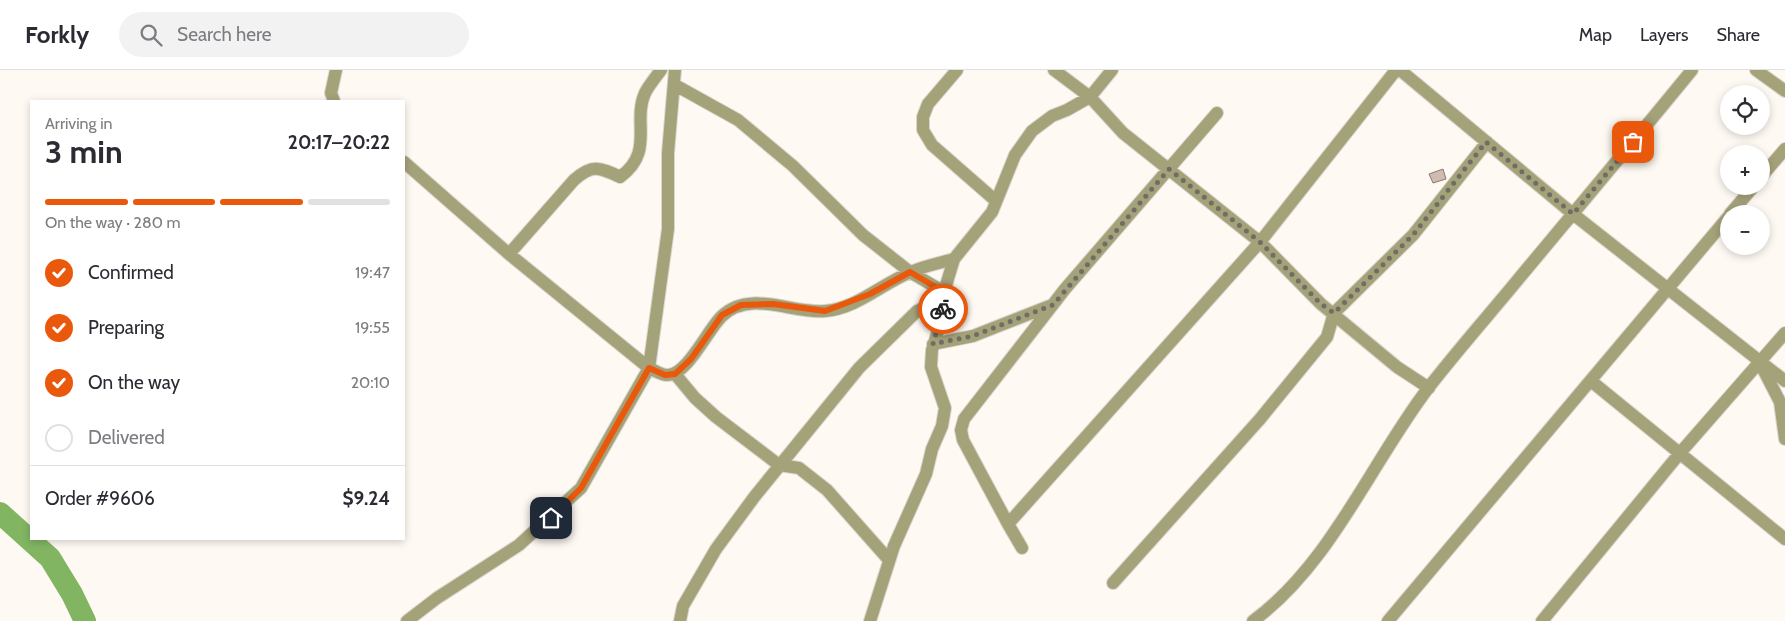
<!DOCTYPE html>
<meta charset="utf-8">
<style>
body{margin:0;font-family:Cabin,sans-serif;background:#f2f2f3;color:#2b2b33;height:100vh;display:flex;flex-direction:column;font-size:19px;white-space:nowrap}
*{box-sizing:border-box;margin:0}
p{font-size:16px;color:#7c7c81}
.icon{flex:none;width:28px;height:28px;fill:none;stroke:currentColor;stroke-width:2;stroke-linecap:round;stroke-linejoin:round}
.map{position:relative;flex:1;overflow:hidden}
.sheet{position:absolute;left:30px;top:30px;width:375px;height:440px;display:flex;flex-direction:column;background:#fff;border-radius:0px;box-shadow:0 2px 8px #0003}
.sheet>*{flex:none}
.buttons{position:absolute;left:1720px;top:15px;display:grid;gap:10px}
.buttons a{display:grid;place-items:center;width:50px;height:50px;border-radius:50%;background:#fff;box-shadow:0 2px 8px #0003;font-size:25px}
.pin{position:absolute;display:grid;place-items:center;width:42px;height:42px;color:#fff;margin:-21px;border-radius:10px;box-shadow:0 2px 8px #0006}
.courier{position:absolute;display:grid;place-items:center;width:50px;height:50px;margin:-25px;border:4px solid #ea580c;border-radius:50%;background:#fff;color:#222;box-shadow:0 1px 6px #0007}
.summary em{font-style:normal;font-weight:700}
.summary div{display:flex;flex-direction:column-reverse}
.summary{display:flex;align-items:center;justify-content:space-between;height:85px;padding:0 15px}
h1{font-size:32px;font-weight:700;line-height:38px}
.bar{display:grid;grid-template-columns:repeat(4,1fr);gap:8px 5px;align-content:center;height:60px;padding:0 15px}
.bar i{height:6px;border-radius:4px;background:#e1e1e2}
.bar .active{background:#ea580c}
.bar p{grid-column:span 4}
.line{display:flex;align-items:center;gap:12px;padding:0 15px;border-top:1px solid #e1e1e2}
.line div{flex:1}
ol{padding:0 15px;list-style:none}
li{display:flex;align-items:center;gap:15px;height:55px}
li p{margin-inline-start:auto}
li .icon{padding:5px;border-radius:50%;background:#ea580c;color:#fff;stroke-width:4}
li:last-child{color:#7c7c81}
li i{width:28px;height:28px;border:2px solid #e1e1e2;border-radius:50%}
header{display:flex;align-items:center;gap:30px;box-sizing:border-box;height:70px;padding:0 25px;background:#fff;border-bottom:1px solid #e1e1e2}
header strong{font-size:24px}
nav{display:flex;gap:28px;margin-inline-start:auto;font-size:18px}
.search{width:350px;height:45px;background:#f2f2f3;display:flex;align-items:center;gap:12px;box-sizing:border-box;padding:0 18px;border-radius:28px;color:#7c7c81;font-size:19px}
.map>svg:first-child{display:block}
.lines{fill:none;stroke-linecap:round;stroke-linejoin:round}
.river{stroke:#81b562;stroke-width:22}
.building{fill:#cfbbb2;stroke:#8c7a72}
.minor-casing{stroke:#dbd6cf;stroke-width:14}
.minor{stroke:#a4a279;stroke-width:12}
.done{stroke:#716c66;stroke-width:5;stroke-dasharray:0 9}
.route{stroke:#ea580c;stroke-width:6}
</style>
<header>
<strong>Forkly</strong>
<div class="search"><svg class="icon" aria-label="search" viewBox="0 0 24 24"><circle cx="10" cy="10" r="6"/><path d="M15 15l6 6"/></svg>Search here</div>
<nav><a>Map</a><a>Layers</a><a>Share</a></nav>
</header>
<div class="map">
<svg width="1785" height="551" viewBox="0 0 1785 551">
<rect width="100%" height="100%" fill="#fef9f2"/>
<g class="lines">
<path class="river" d="M 0,443 L 50,488 L 72,524 L 85,551"/>
</g>
<path class="building" d="M 1443,99 L 1446,109 L 1433,113 L 1429,104 Z"/>
<g class="lines">
<g class="minor-casing">
<path id="minor" d="M 957,0 L 928,34 L 923,47 L 923,60 L 932,75 L 996,131
M 1054,0 L 1090,27 L 1123,63 L 1260,172 L 1321,234 L 1397,297 L 1429,318
M 1400,0 L 1573,144 L 1785,311
M 1756,0 L 1785,21
M 675,15 L 738,50 L 793,96 L 863,165 L 910,202 L 944,222
M 334,31 L 331,23 L 336,0
M 1217,43 L 1065,219 L 964,349 L 961,360 L 963,370 L 1008,454 L 1260,172 L 1396,0
M 404,92 L 509,184 L 574,110 C 592,94 599,97 620,107 C 655,82 632,52 645,23 C 649,15 656,7 661,0
M 1761,107 L 1785,79
M 1730,144 L 1754,116
M 509,184 L 649,298 C 654,300 661,305 667,305 C 687,306 708,259 722,246 C 750,219 792,244 825,241 C 856,239 883,213 911,202 C 924,196 940,193 954,189
M 933,274 L 973,266 L 1052,235
M 1762,297 L 1780,332 L 1785,369
M 675,304 L 695,328 L 716,347 L 779,395 L 799,398 L 827,420 L 889,490
M 1591,311 L 1785,469
M 1008,454 L 1022,478
M 1113,513 L 1260,349 L 1327,267 L 1334,243 L 1413,165 L 1487,72
M 407,551 L 437,528 L 519,475 L 581,418 L 649,298 L 668,159 L 668,83 L 675,0
M 680,551 L 683,536 L 716,479 L 755,426 L 859,298 L 917,241 L 926,237 L 943,235
M 870,551 L 894,476 L 926,404 L 932,379 L 942,356 L 945,338 L 931,297 L 932,280 L 943,245 L 944,222 L 954,189 L 992,142 L 1015,85 L 1032,61 L 1052,46 L 1067,40 L 1090,27 L 1112,0
M 1253,551 C 1331,494 1372,391 1429,317 C 1457,281 1487,247 1516,212 C 1575,141 1634,71 1692,0
M 1388,551 L 1729,146
M 1542,551 L 1680,383 L 1785,263"/>
</g>
<use href="#minor" class="minor"/>
</g>
<g class="lines">
<path class="done" d="M 943,239 L 933,274 L 973,266 L 1053,235 L 1169,99 L 1260,172 L 1321,234 L 1334,243 L 1413,165 L 1486,72 L 1573,144 L 1633,72"/>
<path class="route" d="M 551,448 L 581,418 L 649,298 L 665,305 L 675,304 L 691,289 L 722,245 L 741,235 L 773,234 L 825,241 L 870,224 L 910,202 L 944,222 L 943,239"/>
</g>
</svg>
<div class="buttons">
<a><svg class="icon" aria-label="locate" viewBox="0 0 24 24"><circle cx="12" cy="12" r="6"/><path d="M12 2v4M12 18v4M2 12h4M18 12h4"/></svg></a>
<a>+</a>
<a>−</a>
</div>
<div class="pin" style="left:1633px;top:72px;background:#ea580c"><svg class="icon" aria-label="bag" viewBox="0 0 24 24"><path d="M5 8h14l-1 12H6zM9 8a3 3 0 0 1 6 0"/></svg></div>
<div class="pin" style="left:551px;top:448px;background:#1f2937"><svg class="icon" aria-label="home" viewBox="0 0 24 24"><path d="M3 11l9-7 9 7M6 9v11h12V9"/></svg></div>
<div class="courier" style="left:943px;top:239px"><svg class="icon" aria-label="bike" viewBox="0 0 24 24"><circle cx="6" cy="16" r="4"/><circle cx="18" cy="16" r="4"/><path d="M6 16l4-8h5l3 8M10 8l3 8H6M13 5h3"/></svg></div>
<section class="sheet">
<div class="summary"><div><h1>3 min</h1><p>Arriving in</p></div><em>20:17–20:22</em></div>
<div class="bar"><i class="active"></i><i class="active"></i><i class="active"></i><i></i><p>On the way · 280 m</p></div>
<ol>
<li><svg class="icon" aria-label="check" viewBox="0 0 24 24"><path d="M5 12l5 5 9-10"/></svg>Confirmed<p>19:47</p></li>
<li><svg class="icon" aria-label="check" viewBox="0 0 24 24"><path d="M5 12l5 5 9-10"/></svg>Preparing<p>19:55</p></li>
<li><svg class="icon" aria-label="check" viewBox="0 0 24 24"><path d="M5 12l5 5 9-10"/></svg>On the way<p>20:10</p></li>
<li><i></i>Delivered</li>
</ol>
<div class="line" style="height:65px"><div>Order #9606</div><b>$9.24</b></div>
</section>
</div>
